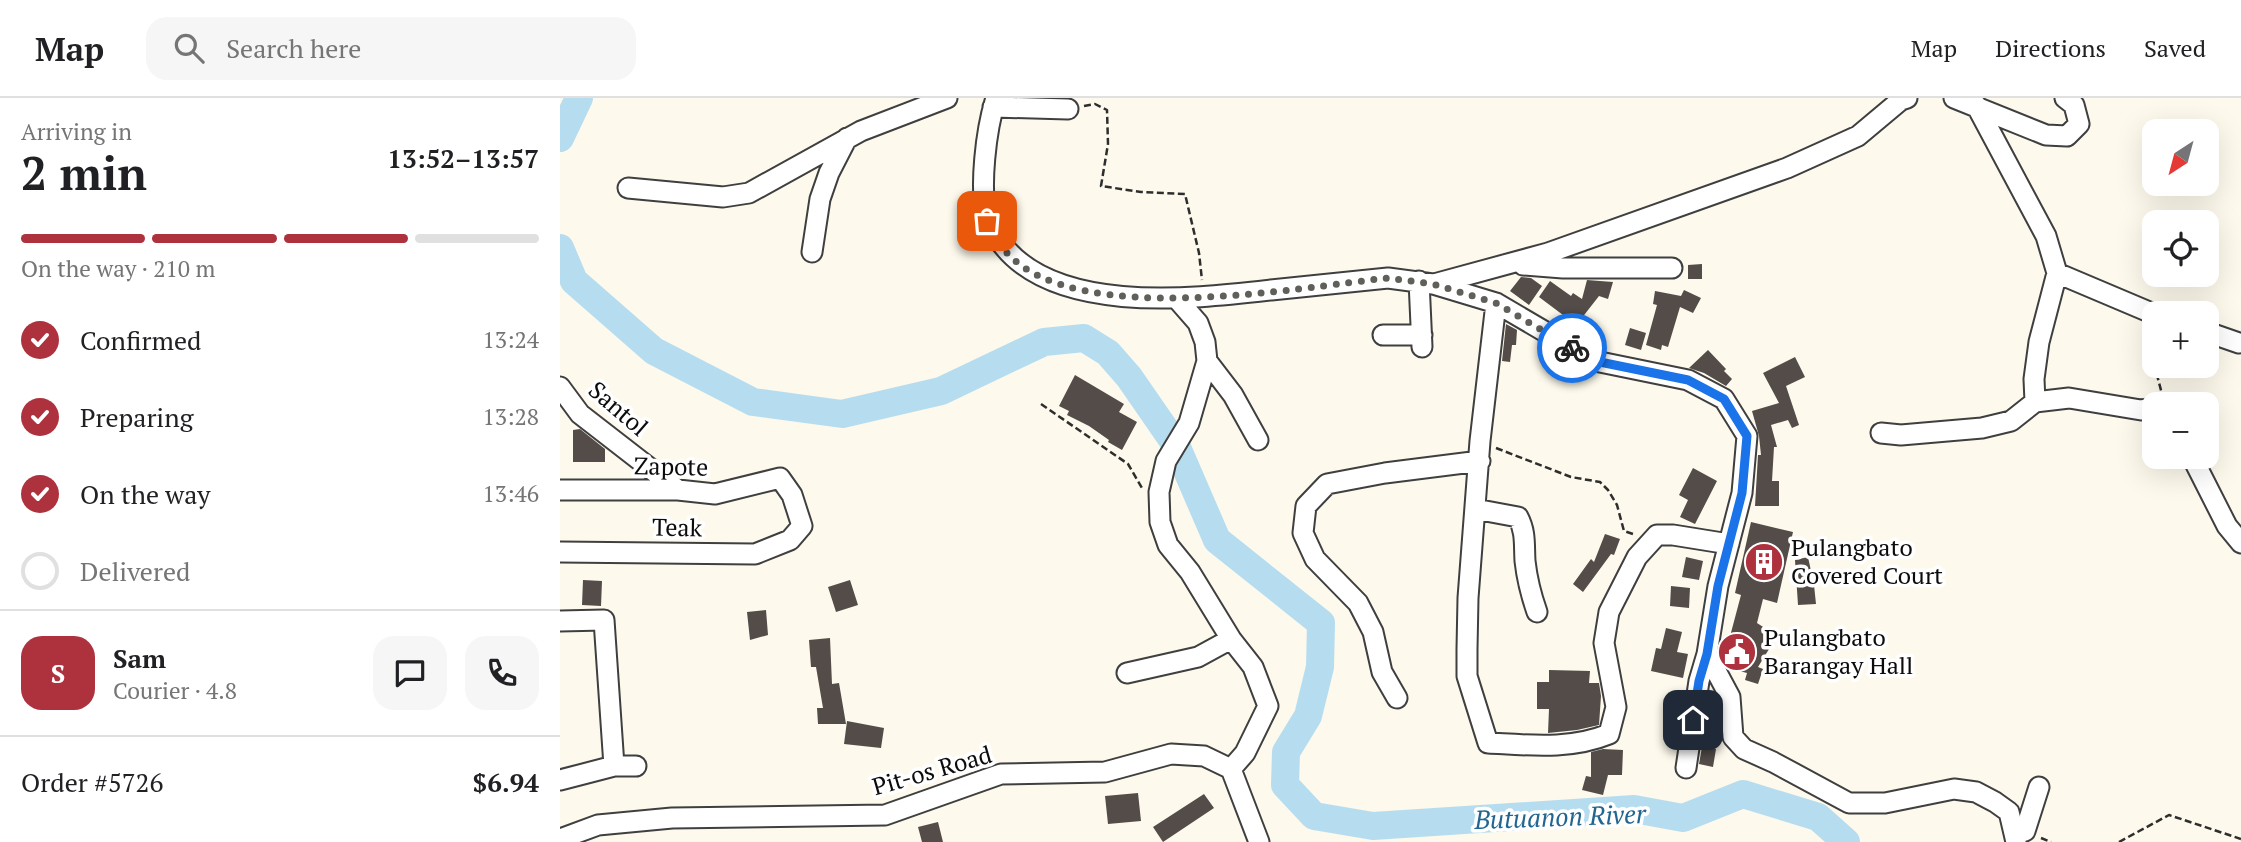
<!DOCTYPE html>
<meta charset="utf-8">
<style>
body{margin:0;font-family:"PT Serif",serif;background:#f6f6f6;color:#202124;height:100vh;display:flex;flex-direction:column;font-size:26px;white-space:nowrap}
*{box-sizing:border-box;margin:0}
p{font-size:23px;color:#757577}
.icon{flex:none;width:38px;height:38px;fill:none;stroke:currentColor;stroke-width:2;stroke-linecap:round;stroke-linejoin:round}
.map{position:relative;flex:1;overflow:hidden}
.panel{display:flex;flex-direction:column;background:#fff;width:560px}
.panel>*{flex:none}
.needle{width:46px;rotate:216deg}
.buttons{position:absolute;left:1582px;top:21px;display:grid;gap:14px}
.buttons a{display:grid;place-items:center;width:77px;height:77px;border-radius:14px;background:#fff;box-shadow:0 7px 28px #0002;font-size:35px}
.pin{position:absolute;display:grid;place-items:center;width:60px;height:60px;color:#fff;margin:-30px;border-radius:14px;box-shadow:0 4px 10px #0006}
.courier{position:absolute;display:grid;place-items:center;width:70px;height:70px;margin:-35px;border:5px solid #1a73e8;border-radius:50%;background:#fff;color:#222;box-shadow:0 2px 9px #0007}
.summary em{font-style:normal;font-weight:700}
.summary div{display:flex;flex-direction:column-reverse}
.summary{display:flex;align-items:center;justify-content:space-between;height:119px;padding:0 21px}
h1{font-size:46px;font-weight:700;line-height:52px}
.bar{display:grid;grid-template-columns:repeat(4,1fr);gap:10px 7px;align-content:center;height:84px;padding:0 21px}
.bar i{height:9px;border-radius:5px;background:#e0e0e0}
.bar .selected{background:#ad323e}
.bar p{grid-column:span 4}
.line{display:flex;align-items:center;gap:18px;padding:0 21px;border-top:2px solid #e0e0e0}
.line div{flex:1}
.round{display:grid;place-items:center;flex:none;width:74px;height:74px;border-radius:21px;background:#f6f6f6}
ol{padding:0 21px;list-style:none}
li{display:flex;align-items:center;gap:21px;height:77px}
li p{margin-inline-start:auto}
li .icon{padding:7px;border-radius:50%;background:#ad323e;color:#fff;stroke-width:4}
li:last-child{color:#757577}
li i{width:38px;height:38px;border:4px solid #e0e0e0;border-radius:50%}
header{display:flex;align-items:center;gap:42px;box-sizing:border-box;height:98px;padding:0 35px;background:#fff;border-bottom:2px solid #e0e0e0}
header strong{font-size:33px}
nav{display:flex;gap:38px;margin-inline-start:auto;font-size:24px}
.search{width:490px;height:63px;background:#f6f6f6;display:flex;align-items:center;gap:18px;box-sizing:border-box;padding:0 24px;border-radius:21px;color:#757577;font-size:26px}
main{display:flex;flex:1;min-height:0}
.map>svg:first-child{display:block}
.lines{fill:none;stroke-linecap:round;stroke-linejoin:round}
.river{stroke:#b6ddef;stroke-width:28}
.building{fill:#534c49}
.minor-casing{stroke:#3f3f3f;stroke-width:23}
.path{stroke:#2e2e2e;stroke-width:2.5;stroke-dasharray:7 3.5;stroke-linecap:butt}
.minor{stroke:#fff;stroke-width:19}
.done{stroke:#605f5a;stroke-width:7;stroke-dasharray:0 12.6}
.route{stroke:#1a73e8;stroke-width:9}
.labels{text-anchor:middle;stroke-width:7;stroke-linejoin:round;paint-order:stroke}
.street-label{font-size:24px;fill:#0c0c0c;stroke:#fff}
.poi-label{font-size:24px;fill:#0c0c0c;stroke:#fff;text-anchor:start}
.water-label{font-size:26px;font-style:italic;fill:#226690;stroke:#fff}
</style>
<header>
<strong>Map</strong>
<div class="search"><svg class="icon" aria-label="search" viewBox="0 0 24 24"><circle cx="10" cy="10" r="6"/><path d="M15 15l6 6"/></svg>Search here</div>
<nav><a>Map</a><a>Directions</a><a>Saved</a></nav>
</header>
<main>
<section class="panel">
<div class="summary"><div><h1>2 min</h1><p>Arriving in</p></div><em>13:52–13:57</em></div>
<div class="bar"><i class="selected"></i><i class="selected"></i><i class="selected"></i><i></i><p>On the way · 210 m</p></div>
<ol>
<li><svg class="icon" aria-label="check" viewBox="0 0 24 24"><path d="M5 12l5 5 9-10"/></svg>Confirmed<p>13:24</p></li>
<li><svg class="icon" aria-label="check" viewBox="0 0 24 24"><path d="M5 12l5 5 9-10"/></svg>Preparing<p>13:28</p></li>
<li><svg class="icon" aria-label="check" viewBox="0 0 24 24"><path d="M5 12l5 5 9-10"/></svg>On the way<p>13:46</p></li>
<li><i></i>Delivered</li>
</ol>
<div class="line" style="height:126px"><b class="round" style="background:#ad323e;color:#fff">S</b><div><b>Sam</b><p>Courier · 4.8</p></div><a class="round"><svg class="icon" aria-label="chat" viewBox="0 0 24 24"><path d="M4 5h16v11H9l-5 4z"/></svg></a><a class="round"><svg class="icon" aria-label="phone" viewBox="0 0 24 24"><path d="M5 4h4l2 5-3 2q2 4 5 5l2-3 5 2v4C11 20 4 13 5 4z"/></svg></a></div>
<div class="line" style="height:91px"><div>Order #5726</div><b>$6.94</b></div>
</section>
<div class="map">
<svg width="1681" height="744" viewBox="0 0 1681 744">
<rect width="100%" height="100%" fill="#fdf9ec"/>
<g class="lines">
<path class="river" d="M 0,40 L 19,0
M 0,150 L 14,183 L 94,253 L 193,304 L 282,316 L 381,293 L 484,244 L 524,240 L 548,255 L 569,279 L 616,347 L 657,442 L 761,525 L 760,569 L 748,618 L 726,654 L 725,687 L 754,718 L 813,728 L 1074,711 L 1123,720 L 1183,696 L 1258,719 L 1286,744"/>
</g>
<path class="building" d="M 1142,166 L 1142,181 L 1128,181 L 1128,167 Z
M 961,179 L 971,180 L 982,188 L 969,207 L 950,193 Z
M 1027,182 L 1053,184 L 1048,201 L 1039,198 L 1014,230 L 1015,226 L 979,199 L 990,183 L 1011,198 L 1013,195 L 1022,201 Z
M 1124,192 L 1141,200 L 1133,215 L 1120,209 L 1108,249 L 1102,247 L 1101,252 L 1086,247 L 1097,207 L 1093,206 L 1095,193 L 1121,198 Z
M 946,226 L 957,232 L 956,247 L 952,247 L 950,264 L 942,263 Z
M 1070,230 L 1086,235 L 1081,252 L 1065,247 Z
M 1148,252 L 1166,271 L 1164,273 L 1172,281 L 1166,288 L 1144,275 L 1129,270 Z
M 1235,259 L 1245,279 L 1226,288 L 1239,327 L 1232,330 L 1228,322 L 1211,327 L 1217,349 L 1214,349 L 1212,383 L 1219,383 L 1219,408 L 1195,408 L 1198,357 L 1201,357 L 1199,338 L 1192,313 L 1219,305 L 1203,275 Z
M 515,277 L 564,306 L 559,314 L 577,324 L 562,352 L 548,344 L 549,342 L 529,328 L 507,317 L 509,313 L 499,308 Z
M 20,331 L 45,351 L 45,364 L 13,364 L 13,332 Z
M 1133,370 L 1157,383 L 1135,426 L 1120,419 L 1128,402 L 1119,397 Z
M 1191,424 L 1233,434 L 1217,505 L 1203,501 L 1197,525 L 1217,538 L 1198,569 L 1203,571 L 1198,586 L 1185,582 L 1187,575 L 1168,570 L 1164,561 L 1181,497 L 1175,495 Z
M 1045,436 L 1060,441 L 1054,457 L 1051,456 L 1023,494 L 1013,486 L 1031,461 L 1034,464 Z
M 1126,459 L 1143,463 L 1139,482 L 1122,479 Z
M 1248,459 L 1254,487 L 1256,506 L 1238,507 L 1235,462 Z
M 23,482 L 42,483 L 41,508 L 22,507 Z
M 290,482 L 298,507 L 276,514 L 268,489 Z
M 1111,488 L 1130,490 L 1129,510 L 1110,508 Z
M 206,512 L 208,537 L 190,542 L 187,514 Z
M 1106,530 L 1122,534 L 1117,554 L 1128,556 L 1123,580 L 1091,573 L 1096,550 L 1101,551 Z
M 270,540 L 272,586 L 279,585 L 286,626 L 258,626 L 257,610 L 263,610 L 256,569 L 251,569 L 249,542 Z
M 989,572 L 1030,573 L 1029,585 L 1039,585 L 1041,598 L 1039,627 L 1017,632 L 988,635 L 989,611 L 977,611 L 977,584 L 989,584 Z
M 287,623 L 324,630 L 321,650 L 284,646 Z
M 1142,649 L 1156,651 L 1153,669 L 1139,666 Z
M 1043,651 L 1063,652 L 1062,677 L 1048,677 L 1043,697 L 1022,692 L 1026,678 L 1031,679 L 1031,654 Z
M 578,695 L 581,723 L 548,726 L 545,698 Z
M 644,696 L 654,710 L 603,744 L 593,729 Z
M 378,724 L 383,744 L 362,744 L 358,729 Z"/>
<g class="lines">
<g class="minor-casing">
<path id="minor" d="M 436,0 C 426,31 419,90 427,121 C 429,128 434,134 437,139 C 487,218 632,201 711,192 C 750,188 789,184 828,180 L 873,186 L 936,205 L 1035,263 L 1128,282 L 1164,301 L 1187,338 L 1182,395 L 1158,488 L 1147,556 L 1139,583 L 1126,670
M 1394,0 L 1486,37 L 1507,38 L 1519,26 L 1514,7 L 1505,0
M 1416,7 L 1486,138 L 1497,175 L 1479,244 L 1474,281 L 1475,304
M 433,9 L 508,11
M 68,90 L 163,99 L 189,95 L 301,33 L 387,0
M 252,154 L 260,101 L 269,75 L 287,40
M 963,167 L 1003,170 L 1112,170
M 1497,175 L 1594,216
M 859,183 L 862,249
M 874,186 L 988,155 L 1227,70 L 1298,38 L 1341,2 L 1347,0
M 617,201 L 638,225 L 645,244 L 647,263 L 629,325 L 606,363 L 599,394 L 600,424 L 608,447 L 630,474 L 671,541 L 693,569 L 708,608 L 685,655 L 671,671
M 936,205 L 920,343 L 908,500 L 907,551 L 907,578 L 928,645 C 969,647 1010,652 1049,636 L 1056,609 L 1044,545 L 1049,514 L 1077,459 L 1097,437 L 1113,437 L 1169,446
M 1647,234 L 1679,245
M 823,237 L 862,237
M 647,263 L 673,297 L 698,342
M 0,289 L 20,316 L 118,392
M 1321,335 L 1341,337 L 1422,330 L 1451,323 L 1475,304 L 1509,300 L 1581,312 L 1594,310
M 1632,359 L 1667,428 L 1681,445
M 0,392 L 118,392 L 155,396 L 220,380 L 232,397 L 242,428 L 230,442 L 195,456 L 0,454
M 915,411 L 958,419 C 966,434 964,447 965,463 C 967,481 971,497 977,514
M 0,523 L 44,522 L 54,668
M 1147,556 L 1170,599 L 1173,639 L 1184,651 L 1213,664 L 1289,705 L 1325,705 L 1394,691 L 1416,694 L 1435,704 L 1449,714 L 1456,744
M 567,575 L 638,559 L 671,541
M 837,600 L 822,574 L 813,534 L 798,505 L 755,461 L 743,435 L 746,408 L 767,386 L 825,375 L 920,363
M 671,671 L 699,744
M 0,682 L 54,668 L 76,668
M 1456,736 L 1465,733 L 1479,689
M 0,741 L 38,727 L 112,720 L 325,717 L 441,676 L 545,674 L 611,656 L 644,658 L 671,671"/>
</g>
<path class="path" d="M 524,8 L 535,6 L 547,12 L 548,46 L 541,88 L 581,94 L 625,96 L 639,155 L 642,182
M 1591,234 L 1593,262 L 1602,296
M 481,306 L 568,366 L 582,390
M 936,350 L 1011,379 L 1040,384 L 1048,392 L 1057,407 L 1064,433 L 1073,436
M 1481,740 L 1491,744
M 1559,744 L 1609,717 L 1681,741"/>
<use href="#minor" class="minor"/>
</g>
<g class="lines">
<path class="done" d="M 427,123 C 433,133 439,146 447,155 C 517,231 734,190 828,180 L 873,186 L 936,205 L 1012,250"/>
<path class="route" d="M 1012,250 L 1035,263 L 1128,282 L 1164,301 L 1187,338 L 1182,395 L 1158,488 L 1147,556 L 1139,583 L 1133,622"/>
</g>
<defs>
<g id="building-disc" transform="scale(2.0125)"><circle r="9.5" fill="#ad323e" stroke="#fff"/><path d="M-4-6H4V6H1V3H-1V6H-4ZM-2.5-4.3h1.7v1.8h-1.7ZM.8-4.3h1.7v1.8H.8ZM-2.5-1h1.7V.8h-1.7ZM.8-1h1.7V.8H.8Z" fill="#fff"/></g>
<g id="civic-disc" transform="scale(2.0125)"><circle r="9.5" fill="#ad323e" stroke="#fff"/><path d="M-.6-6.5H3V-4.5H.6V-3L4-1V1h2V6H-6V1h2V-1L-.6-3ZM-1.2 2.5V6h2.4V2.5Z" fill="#fff"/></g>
</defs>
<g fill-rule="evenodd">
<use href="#building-disc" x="1204" y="464"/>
<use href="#civic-disc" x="1177" y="554"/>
</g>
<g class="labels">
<g class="street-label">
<text transform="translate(58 311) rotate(41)" y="8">Santol</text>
<text transform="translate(111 369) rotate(1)" y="8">Zapote</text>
<text transform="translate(117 430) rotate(1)" y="8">Teak</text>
<text transform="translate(372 673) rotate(-16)" y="8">Pit-os Road</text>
</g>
<g class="poi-label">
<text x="1231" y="458">Pulangbato<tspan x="1231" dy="28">Covered Court</tspan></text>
<text x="1204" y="548">Pulangbato<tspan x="1204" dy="28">Barangay Hall</tspan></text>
</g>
<g class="water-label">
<text transform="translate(1000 719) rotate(-2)" y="9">Butuanon River</text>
</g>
</g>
</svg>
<div class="buttons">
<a><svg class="needle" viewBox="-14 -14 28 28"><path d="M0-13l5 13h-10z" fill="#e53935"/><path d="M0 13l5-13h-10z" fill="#757577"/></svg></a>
<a><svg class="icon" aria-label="locate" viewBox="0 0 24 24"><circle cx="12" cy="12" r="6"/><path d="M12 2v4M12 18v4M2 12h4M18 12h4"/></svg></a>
<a>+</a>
<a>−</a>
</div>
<div class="pin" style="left:427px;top:123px;background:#ea580c"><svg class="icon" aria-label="bag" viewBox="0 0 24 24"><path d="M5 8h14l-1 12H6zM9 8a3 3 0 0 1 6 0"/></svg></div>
<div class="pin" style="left:1133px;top:622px;background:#1f2937"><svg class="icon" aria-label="home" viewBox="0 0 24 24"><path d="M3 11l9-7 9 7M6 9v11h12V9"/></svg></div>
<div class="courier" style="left:1012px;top:250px"><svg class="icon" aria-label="bike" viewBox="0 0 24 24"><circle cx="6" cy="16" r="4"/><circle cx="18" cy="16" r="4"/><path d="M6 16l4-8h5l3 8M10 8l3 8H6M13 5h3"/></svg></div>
</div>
</main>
